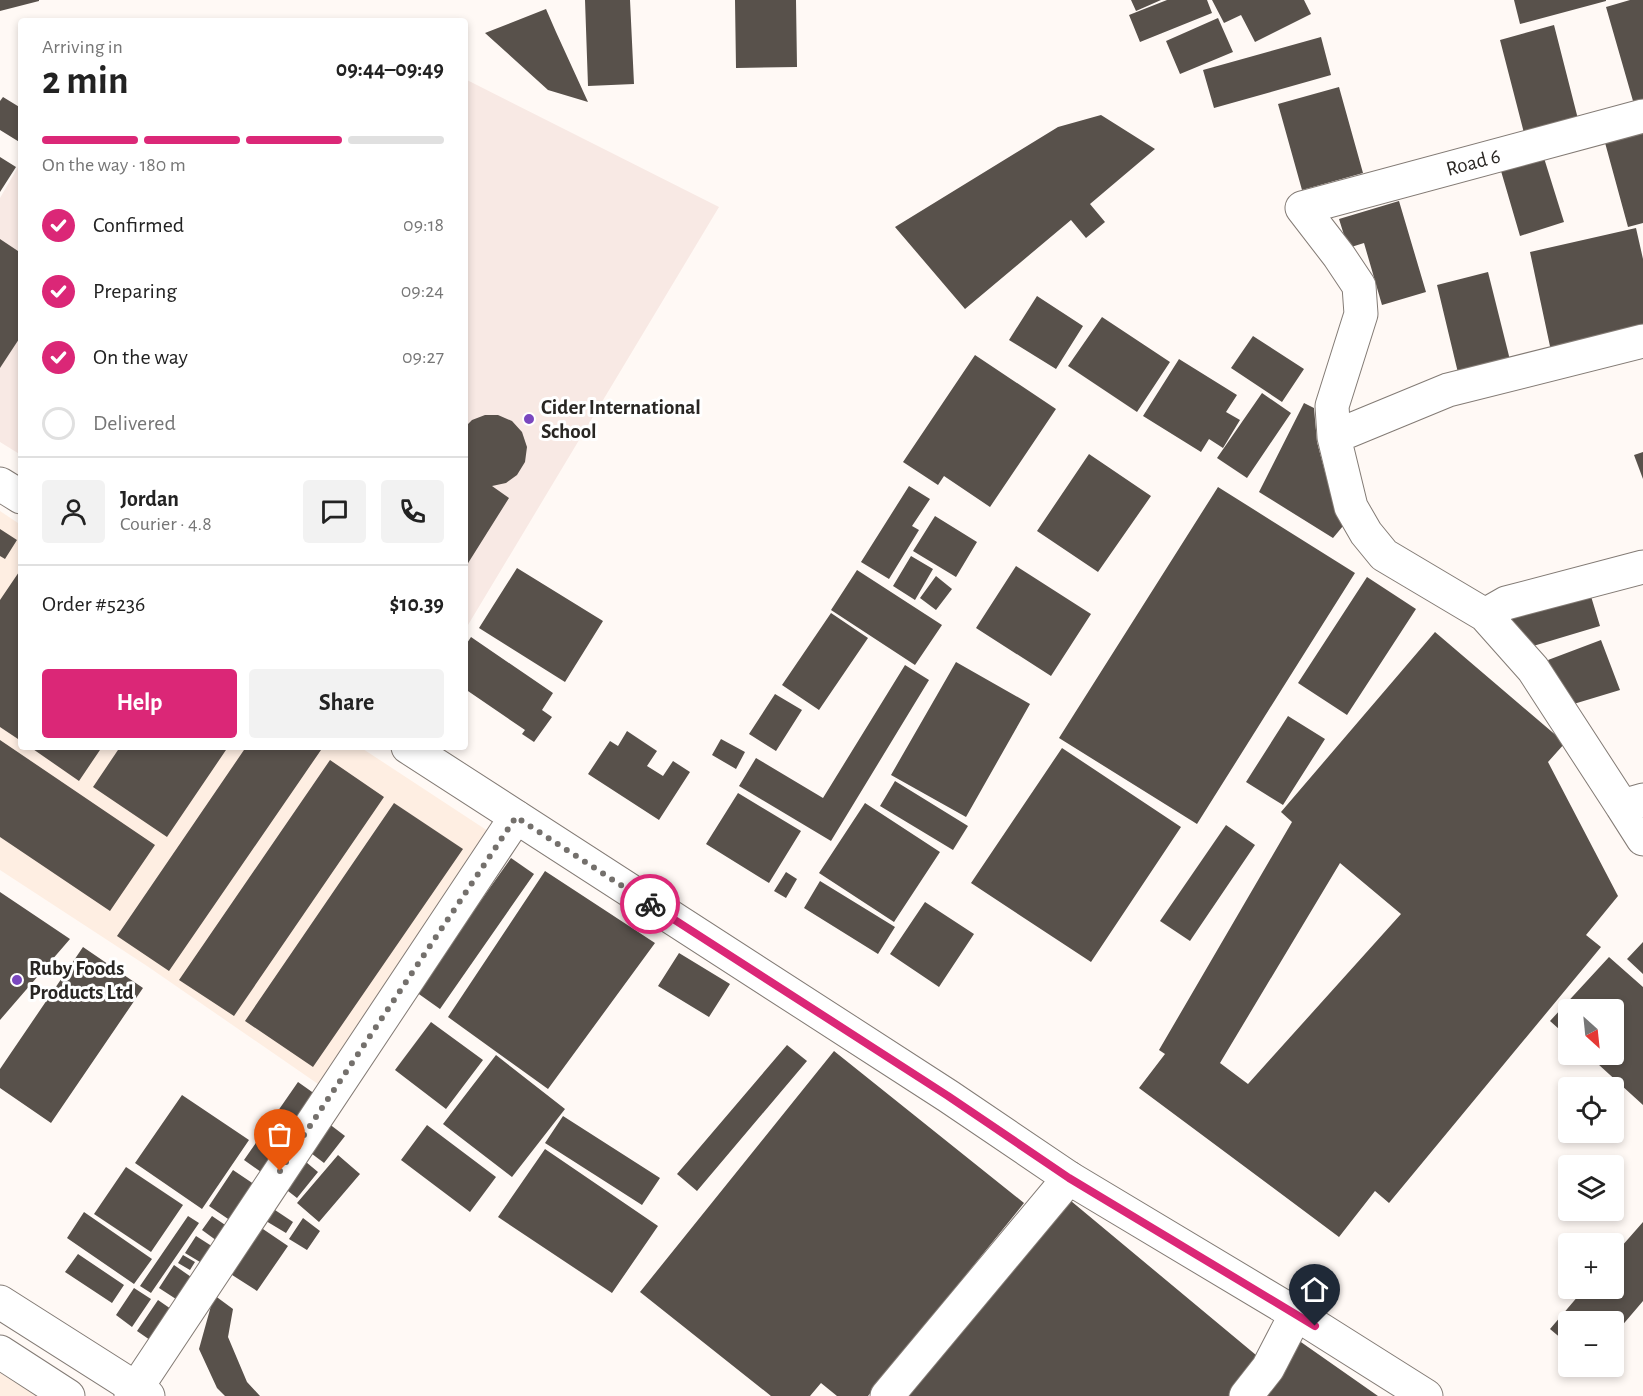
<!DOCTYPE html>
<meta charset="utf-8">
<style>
body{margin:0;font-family:"Alegreya Sans",sans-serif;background:#f2f2f2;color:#222;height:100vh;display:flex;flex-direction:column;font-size:22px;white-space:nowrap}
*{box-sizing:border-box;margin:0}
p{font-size:20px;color:#767676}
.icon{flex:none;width:33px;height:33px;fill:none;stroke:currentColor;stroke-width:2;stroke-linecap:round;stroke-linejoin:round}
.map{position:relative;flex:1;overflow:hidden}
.side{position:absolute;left:18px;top:18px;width:450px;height:732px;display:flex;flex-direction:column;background:#fff;border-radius:6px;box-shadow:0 3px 9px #0003}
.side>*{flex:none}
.needle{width:39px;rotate:153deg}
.controls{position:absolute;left:1558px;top:999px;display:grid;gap:12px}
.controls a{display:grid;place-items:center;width:66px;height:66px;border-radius:6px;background:#fff;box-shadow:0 3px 9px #0003;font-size:30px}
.pin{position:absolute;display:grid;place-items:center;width:51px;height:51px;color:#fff;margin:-62px -26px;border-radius:50% 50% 50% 0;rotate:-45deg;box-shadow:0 0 6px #0007}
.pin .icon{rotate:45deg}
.courier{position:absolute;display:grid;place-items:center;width:60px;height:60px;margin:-30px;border:4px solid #db2777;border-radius:50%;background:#fff;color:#222;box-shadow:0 2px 8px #0007}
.summary em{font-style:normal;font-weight:600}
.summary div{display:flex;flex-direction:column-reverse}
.summary{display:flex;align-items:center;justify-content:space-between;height:102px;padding:0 24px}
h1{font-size:39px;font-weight:600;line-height:45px}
.bar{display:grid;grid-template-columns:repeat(4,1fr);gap:9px 6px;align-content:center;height:72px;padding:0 24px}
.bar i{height:8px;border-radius:4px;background:#e0e0e0}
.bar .selected{background:#db2777}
.bar p{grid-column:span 4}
.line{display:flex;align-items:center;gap:15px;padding:0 24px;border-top:2px solid #e0e0e0}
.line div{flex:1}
.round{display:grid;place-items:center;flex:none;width:63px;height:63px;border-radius:6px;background:#f2f2f2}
ol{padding:0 24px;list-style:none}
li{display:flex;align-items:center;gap:18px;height:66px}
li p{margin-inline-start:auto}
li .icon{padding:6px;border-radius:50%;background:#db2777;color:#fff;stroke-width:4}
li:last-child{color:#767676}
li i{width:33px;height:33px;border:3px solid #e0e0e0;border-radius:50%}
.primary-button{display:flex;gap:12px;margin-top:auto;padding:12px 24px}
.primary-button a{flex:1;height:69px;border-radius:6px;background:#db2777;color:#fff;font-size:24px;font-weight:600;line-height:69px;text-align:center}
.primary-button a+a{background:#f2f2f2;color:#222}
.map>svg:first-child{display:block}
.built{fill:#feeee2}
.education{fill:#f8e9e4}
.building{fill:#58514b;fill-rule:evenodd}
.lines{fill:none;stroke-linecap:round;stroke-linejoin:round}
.minor-casing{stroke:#837b75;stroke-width:35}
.major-casing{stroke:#837b75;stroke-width:35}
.minor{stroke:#fff;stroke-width:33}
.major{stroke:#fff;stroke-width:33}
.done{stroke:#74706c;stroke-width:6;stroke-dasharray:0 10.8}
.route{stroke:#db2777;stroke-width:8}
.poi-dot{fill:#7a47bf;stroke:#fff;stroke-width:2}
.labels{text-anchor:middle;stroke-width:6;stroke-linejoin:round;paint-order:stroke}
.street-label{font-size:21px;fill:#292623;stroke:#fff}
.poi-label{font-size:21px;font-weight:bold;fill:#292623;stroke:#fff;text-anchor:start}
</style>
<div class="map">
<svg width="1643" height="1396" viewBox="0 0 1643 1396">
<rect width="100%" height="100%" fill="#fff9f5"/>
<path class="built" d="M 0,511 L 21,525 L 21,747 L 360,747 L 491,833 L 318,1084 L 147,966 L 0,870 Z
M 0,1367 L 43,1396 L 0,1396 Z"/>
<path class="education" d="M 465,79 L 719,207 L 465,630 Z
M 21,162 L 21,455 L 0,442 L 0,198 Z"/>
<path class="building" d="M 0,0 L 39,0 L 39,1 L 0,11 Z
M 585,0 L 630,0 L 634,84 L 588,86 Z
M 735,0 L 796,0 L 797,67 L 736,68 Z
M 1131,0 L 1161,0 L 1136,11 Z
M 1167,0 L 1207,0 L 1212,13 L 1140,42 L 1129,15 Z
M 1212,0 L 1304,0 L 1311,14 L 1255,42 L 1241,15 L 1224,23 Z
M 1514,0 L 1606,0 L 1606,1 L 1520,24 Z
M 1630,0 L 1643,0 L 1643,99 L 1633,101 L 1606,7 Z
M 546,9 L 556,32 L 588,102 L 548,90 L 485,33 Z
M 1218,18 L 1233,52 L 1180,74 L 1166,41 Z
M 1554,25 L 1578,119 L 1524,133 L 1500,40 Z
M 1321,37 L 1331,75 L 1214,108 L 1203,70 Z
M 1339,87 L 1363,173 L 1302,190 L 1278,104 Z
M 3,97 L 21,108 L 21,143 L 0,130 L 0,101 Z
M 1101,115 L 1155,149 L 1090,204 L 1105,222 L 1086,238 L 1071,220 L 965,309 L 895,227 L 1058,127 Z
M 1643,128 L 1643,223 L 1628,227 L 1604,139 Z
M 0,157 L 16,167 L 0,192 Z
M 1544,158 L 1564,222 L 1520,236 L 1501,171 Z
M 1399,201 L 1426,292 L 1382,305 L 1364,243 L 1348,248 L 1339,219 Z
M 1636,228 L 1643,259 L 1643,331 L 1551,351 L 1530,252 Z
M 0,239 L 21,253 L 21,336 L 0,368 Z
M 1488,272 L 1511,364 L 1459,377 L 1437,285 Z
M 1037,296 L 1083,326 L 1056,369 L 1009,340 Z
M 1102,317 L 1170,362 L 1137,412 L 1068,366 Z
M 1253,336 L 1304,369 L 1282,402 L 1231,368 Z
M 975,355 L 1056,409 L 990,507 L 944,476 L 938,485 L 903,462 Z
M 1179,359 L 1237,395 L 1226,412 L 1240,420 L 1223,448 L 1209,439 L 1201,452 L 1143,416 Z
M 1262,393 L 1291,413 L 1247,478 L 1217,458 Z
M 1304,403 L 1314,408 L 1317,442 L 1329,487 L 1343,526 L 1333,538 L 1259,492 Z
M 485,415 L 498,415 L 512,421 L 522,432 L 527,447 L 525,462 L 517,475 L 506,483 L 492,486 L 509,498 L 465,568 L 465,427 L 472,420 Z
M 1643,452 L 1643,479 L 1634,455 Z
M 1089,454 L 1151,496 L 1098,572 L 1037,531 Z
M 909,486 L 930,499 L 912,526 L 919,530 L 889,579 L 861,562 Z
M 1218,487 L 1355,573 L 1197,824 L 1059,738 Z
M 935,516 L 977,542 L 956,577 L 913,551 Z
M 0,529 L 17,540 L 5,559 L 0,556 Z
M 911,556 L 933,569 L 915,600 L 893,586 Z
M 1016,566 L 1091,614 L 1051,676 L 976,628 Z
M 517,568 L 603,621 L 565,682 L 479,628 Z
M 21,569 L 21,741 L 0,727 L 0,600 Z
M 857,570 L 942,625 L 915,665 L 831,610 Z
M 936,576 L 952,589 L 936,610 L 920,598 Z
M 1367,577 L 1416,609 L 1347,715 L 1298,683 Z
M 1590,593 L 1600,626 L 1520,650 L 1508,616 Z
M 831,613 L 868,638 L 819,710 L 782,685 Z
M 1435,632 L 1565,743 L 1548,762 L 1618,896 L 1586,935 L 1601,947 L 1389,1203 L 1375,1191 L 1339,1237 L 1139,1088 L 1165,1054 L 1159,1050 L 1292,822 L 1281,812 ZM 1340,863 L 1401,914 L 1248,1084 L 1220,1063 Z
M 471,637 L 553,693 L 542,710 L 552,717 L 534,742 L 522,734 L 525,730 L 465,689 L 465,646 Z
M 1601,640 L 1620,690 L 1567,706 L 1548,660 Z
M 956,662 L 1030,704 L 966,817 L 891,775 Z
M 905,665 L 929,680 L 831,841 L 739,786 L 756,758 L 823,798 Z
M 775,694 L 802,710 L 776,751 L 749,734 Z
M 1288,716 L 1325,739 L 1283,805 L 1246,782 Z
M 627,731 L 657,751 L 647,766 L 663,776 L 673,761 L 690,772 L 659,820 L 588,774 L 610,741 L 618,746 Z
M 721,739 L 745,752 L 736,769 L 712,755 Z
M 0,740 L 155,845 L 110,911 L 0,837 Z
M 30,747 L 102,747 L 79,781 Z
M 120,747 L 228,747 L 167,837 L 93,787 Z
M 246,747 L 316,747 L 321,750 L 169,971 L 117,936 Z
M 1062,748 L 1181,827 L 1091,962 L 971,883 Z
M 330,760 L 384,797 L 234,1016 L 179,980 Z
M 895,781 L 968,826 L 953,850 L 880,806 Z
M 738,793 L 801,831 L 769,883 L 706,844 Z
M 394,803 L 463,849 L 313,1067 L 245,1021 Z
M 865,803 L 940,852 L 894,922 L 819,873 Z
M 1226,825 L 1255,845 L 1190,941 L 1160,921 Z
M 511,858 L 534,874 L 440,1009 L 416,992 Z
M 545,871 L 655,943 L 548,1089 L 448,1017 Z
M 786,872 L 797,879 L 786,898 L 774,891 Z
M 820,881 L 895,927 L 878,954 L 804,908 Z
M 0,892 L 70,939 L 0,1020 Z
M 925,902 L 974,934 L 939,987 L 890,954 Z
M 1643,942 L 1643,974 L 1627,959 Z
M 83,947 L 143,988 L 51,1123 L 0,1088 L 0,1069 Z
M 679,953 L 730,984 L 709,1017 L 658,986 Z
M 1609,957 L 1643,987 L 1643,1105 L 1587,1054 L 1614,1054 L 1614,1010 L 1569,1010 L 1569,1038 L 1550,1021 Z
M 431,1022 L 483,1060 L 446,1109 L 395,1070 Z
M 787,1045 L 807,1061 L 697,1191 L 677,1174 Z
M 834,1051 L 1024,1203 L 868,1396 L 837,1396 L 821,1383 L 810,1396 L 771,1396 L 640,1292 Z
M 496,1055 L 565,1109 L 512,1177 L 443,1124 Z
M 298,1082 L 322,1099 L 268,1177 L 244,1160 Z
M 182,1095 L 249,1140 L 202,1209 L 135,1163 Z
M 563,1116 L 660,1178 L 642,1205 L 545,1143 Z
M 324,1120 L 345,1136 L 324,1163 L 303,1147 Z
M 427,1125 L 496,1177 L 470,1212 L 401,1160 Z
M 545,1149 L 658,1226 L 612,1293 L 498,1217 Z
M 338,1155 L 360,1174 L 319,1222 L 297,1203 Z
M 300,1157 L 318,1172 L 297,1198 L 279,1184 Z
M 126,1167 L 183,1205 L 151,1252 L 94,1214 Z
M 233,1170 L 261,1189 L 237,1225 L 209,1206 Z
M 1065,1196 L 1262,1360 L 1232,1396 L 899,1396 Z
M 269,1206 L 293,1222 L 286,1233 L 261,1218 Z
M 84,1212 L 152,1259 L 134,1284 L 67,1238 Z
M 188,1216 L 199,1223 L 151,1293 L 140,1286 Z
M 212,1216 L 234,1231 L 224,1246 L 202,1230 Z
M 303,1218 L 320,1231 L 307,1250 L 289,1239 Z
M 1643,1222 L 1643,1301 L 1614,1335 L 1614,1322 L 1569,1322 L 1569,1345 L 1550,1329 L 1585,1288 L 1614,1288 L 1614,1255 Z
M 260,1227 L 288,1246 L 257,1291 L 229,1273 Z
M 196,1236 L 221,1252 L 210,1268 L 185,1253 Z
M 78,1254 L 124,1285 L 112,1303 L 65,1272 Z
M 183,1255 L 195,1262 L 190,1270 L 178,1263 Z
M 174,1265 L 194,1279 L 179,1301 L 159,1288 Z
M 134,1288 L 151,1299 L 132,1327 L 116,1315 Z
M 214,1295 L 233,1309 L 228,1337 L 247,1382 L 260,1396 L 225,1396 L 217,1388 L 199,1349 Z
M 158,1300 L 171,1309 L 150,1340 L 137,1331 Z
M 1298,1340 L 1378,1396 L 1259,1396 Z"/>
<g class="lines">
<g class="minor-casing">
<path id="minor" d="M 1643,116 L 1302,208 L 1339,256 L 1359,286 L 1361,314 L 1332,406 L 1334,437 L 1351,507 L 1366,533 L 1384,555 L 1485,615 L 1533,669 L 1622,806 L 1643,800
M 1334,437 L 1448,390 L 1643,341
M 1485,615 L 1506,603 L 1643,567
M 1622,806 L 1643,839
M 131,1396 L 516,817
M 887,1396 L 1069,1178
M 1246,1396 L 1268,1368 L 1296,1314"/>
</g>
<g class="major-casing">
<path id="major" d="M 0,484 L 21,497
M 408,747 L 948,1096 L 1069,1178 L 1296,1314 L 1426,1396
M 0,1302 L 148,1396
M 0,1352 L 68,1396"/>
</g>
<use href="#minor" class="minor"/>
<use href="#major" class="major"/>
</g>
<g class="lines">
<path class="done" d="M 280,1171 L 516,817 L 650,904"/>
<path class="route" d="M 650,904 L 948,1096 L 1069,1178 L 1315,1326"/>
</g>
<g class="poi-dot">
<circle cx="529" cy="419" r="6"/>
<circle cx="17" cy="980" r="6"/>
</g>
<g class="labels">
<g class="street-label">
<text transform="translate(1473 162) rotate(-15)" y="7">Road 6</text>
</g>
<g class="poi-label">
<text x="541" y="414">Cider International<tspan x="541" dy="24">School</tspan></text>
<text x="29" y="975">Ruby Foods<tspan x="29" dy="24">Products Ltd</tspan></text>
</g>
</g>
</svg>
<div class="controls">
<a><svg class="needle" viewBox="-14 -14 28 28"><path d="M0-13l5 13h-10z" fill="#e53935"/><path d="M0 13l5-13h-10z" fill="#767676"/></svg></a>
<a><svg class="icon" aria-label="locate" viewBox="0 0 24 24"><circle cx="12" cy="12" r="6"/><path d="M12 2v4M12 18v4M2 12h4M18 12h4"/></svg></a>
<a><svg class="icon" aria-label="layers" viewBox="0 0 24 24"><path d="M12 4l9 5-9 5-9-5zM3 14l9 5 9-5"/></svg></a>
<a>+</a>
<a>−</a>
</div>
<div class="pin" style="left:280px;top:1171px;background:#ea580c"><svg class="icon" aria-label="bag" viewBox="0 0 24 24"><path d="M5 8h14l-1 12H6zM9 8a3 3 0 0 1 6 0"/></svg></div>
<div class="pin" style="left:1315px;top:1326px;background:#1f2937"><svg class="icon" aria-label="home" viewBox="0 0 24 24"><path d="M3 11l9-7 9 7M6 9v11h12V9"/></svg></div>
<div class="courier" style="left:650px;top:904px"><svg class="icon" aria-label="bike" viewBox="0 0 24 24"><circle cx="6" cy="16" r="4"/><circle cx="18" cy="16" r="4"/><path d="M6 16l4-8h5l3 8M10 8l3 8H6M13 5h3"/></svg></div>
<section class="side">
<div class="summary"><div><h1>2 min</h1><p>Arriving in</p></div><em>09:44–09:49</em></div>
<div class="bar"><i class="selected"></i><i class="selected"></i><i class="selected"></i><i></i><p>On the way · 180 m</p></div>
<ol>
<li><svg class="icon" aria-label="check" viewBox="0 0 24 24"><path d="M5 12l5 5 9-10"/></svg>Confirmed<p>09:18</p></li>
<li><svg class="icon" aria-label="check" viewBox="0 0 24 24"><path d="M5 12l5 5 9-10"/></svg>Preparing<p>09:24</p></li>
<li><svg class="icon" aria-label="check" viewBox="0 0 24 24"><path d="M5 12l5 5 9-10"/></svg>On the way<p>09:27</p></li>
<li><i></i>Delivered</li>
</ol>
<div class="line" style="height:108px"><a class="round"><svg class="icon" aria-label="person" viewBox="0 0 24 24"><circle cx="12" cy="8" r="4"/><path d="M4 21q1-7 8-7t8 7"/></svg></a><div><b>Jordan</b><p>Courier · 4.8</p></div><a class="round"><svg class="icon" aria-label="chat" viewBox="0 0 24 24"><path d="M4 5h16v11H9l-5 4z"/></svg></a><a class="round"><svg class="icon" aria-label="phone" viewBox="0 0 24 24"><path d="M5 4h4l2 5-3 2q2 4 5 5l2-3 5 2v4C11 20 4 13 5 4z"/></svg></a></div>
<div class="line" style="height:78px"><div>Order #5236</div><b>$10.39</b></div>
<div class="primary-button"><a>Help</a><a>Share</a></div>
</section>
</div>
